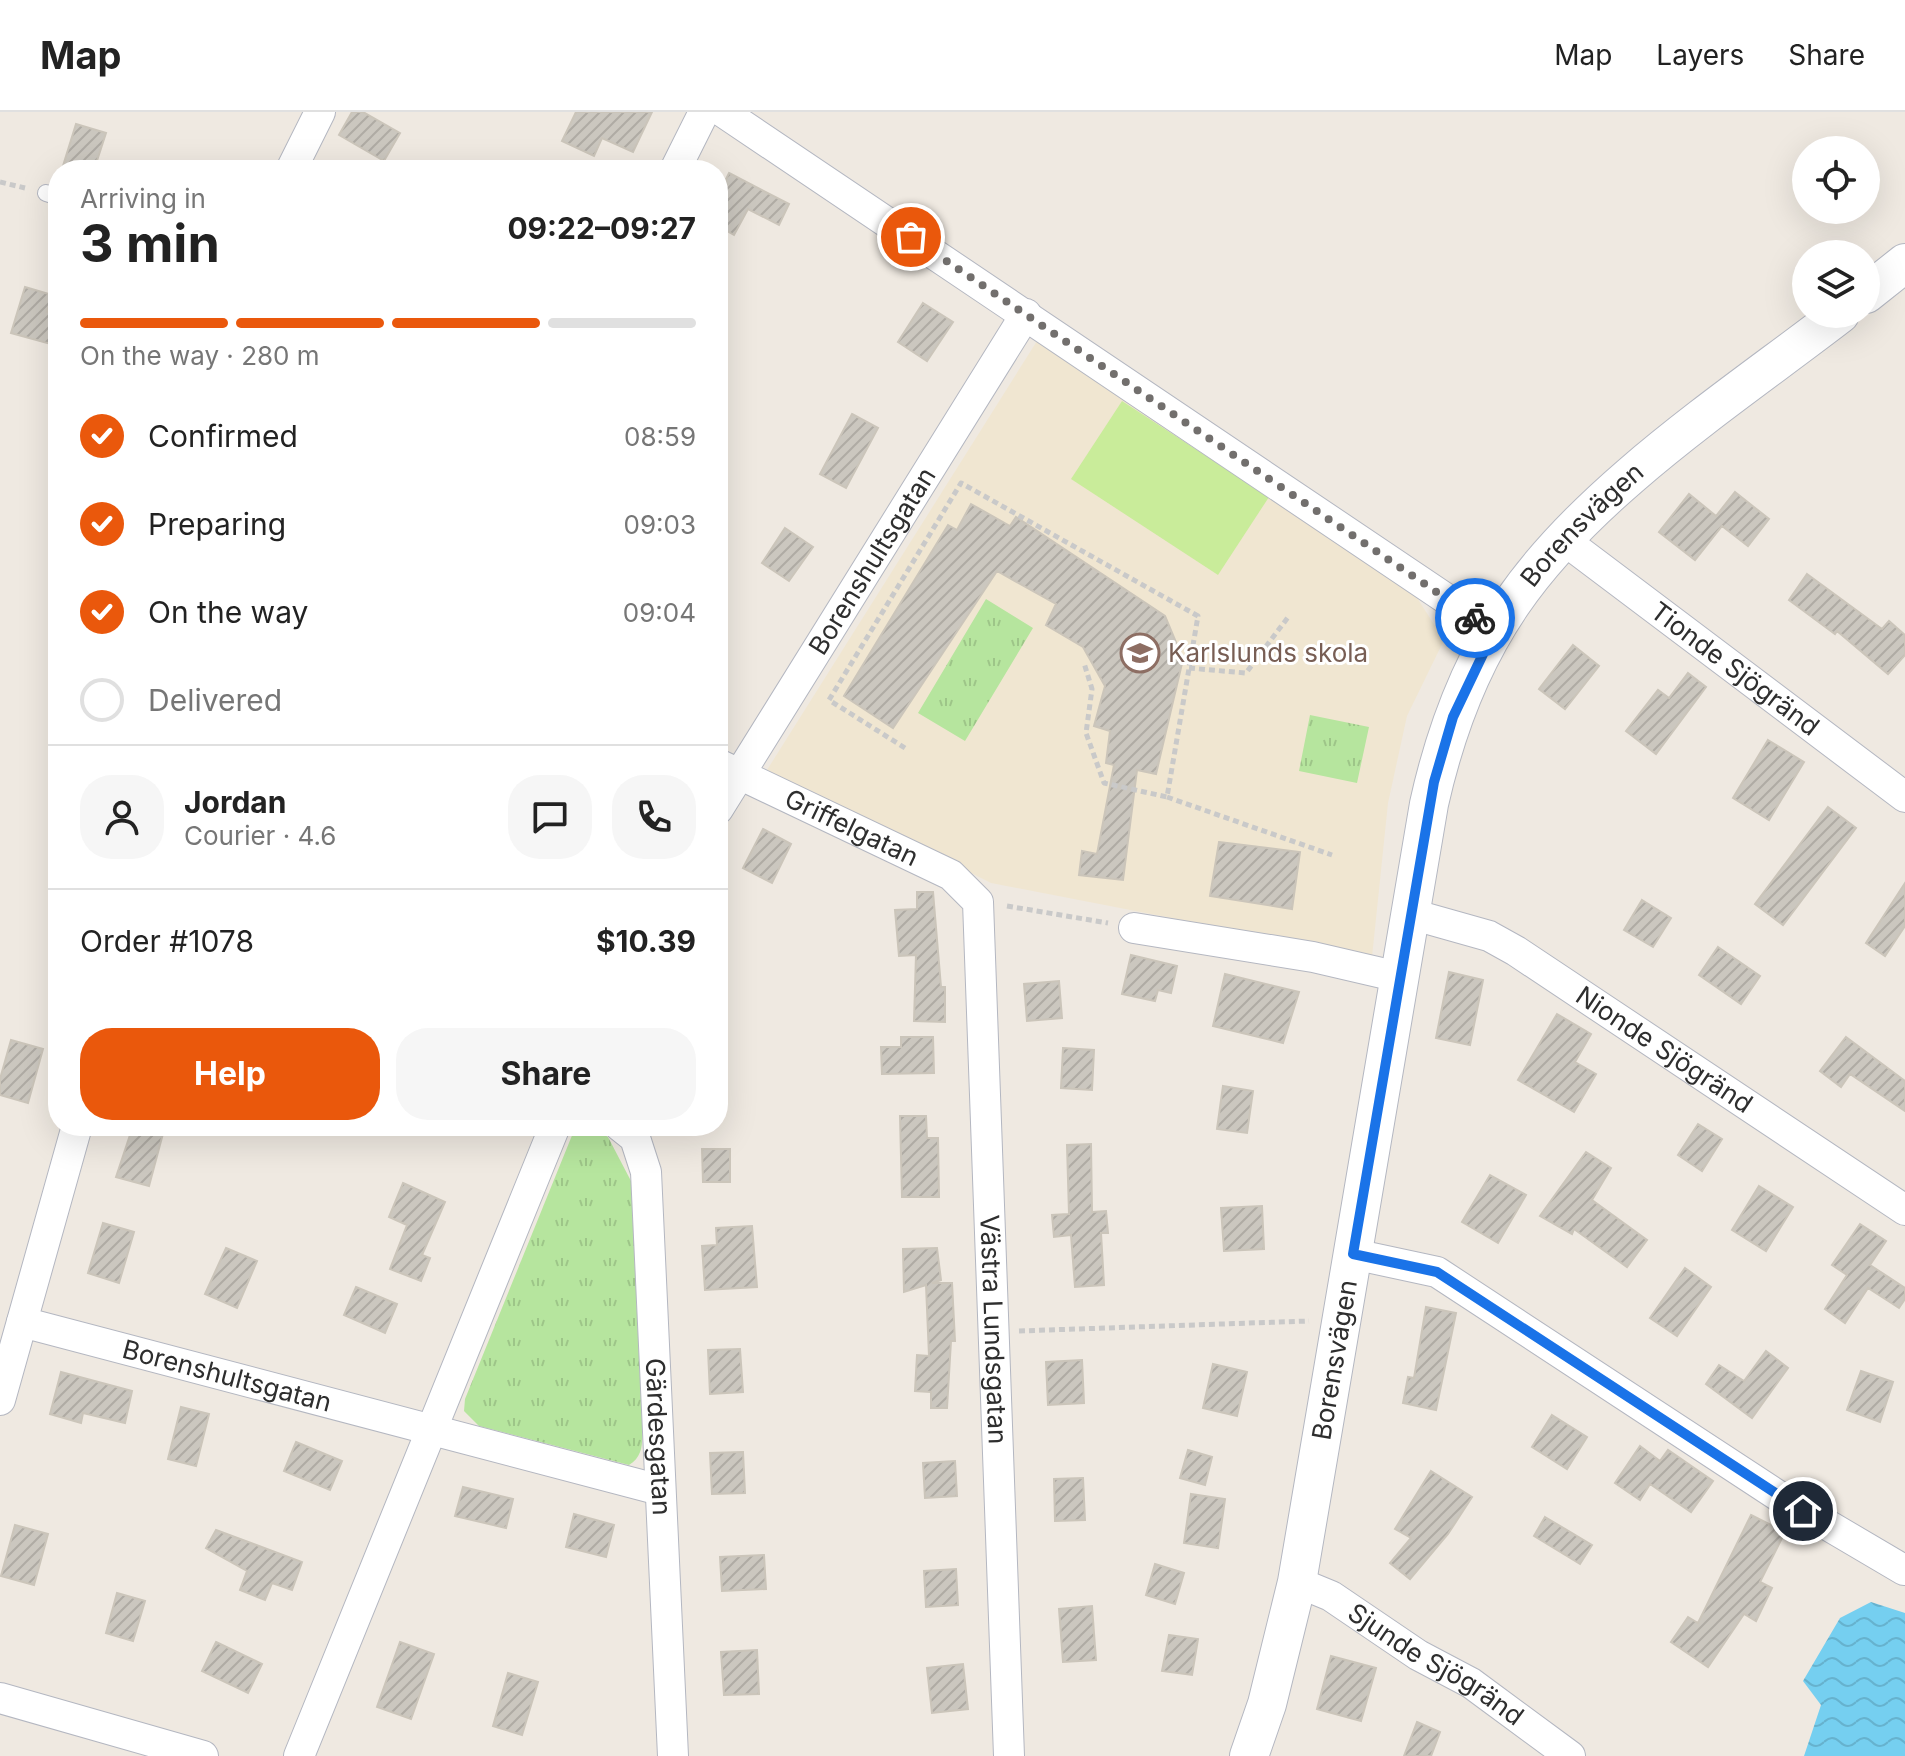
<!DOCTYPE html>
<meta charset="utf-8">
<style>
body{margin:0;font-family:Inter,sans-serif;background:#f6f6f6;color:#222;height:100vh;display:flex;flex-direction:column;font-size:30px;white-space:nowrap}
*{box-sizing:border-box;margin:0}
p{font-size:26px;color:#767676}
.icon{flex:none;width:44px;height:44px;fill:none;stroke:currentColor;stroke-width:2;stroke-linecap:round;stroke-linejoin:round}
.map{position:relative;flex:1;overflow:hidden}
.panel{position:absolute;left:48px;top:48px;width:680px;height:976px;display:flex;flex-direction:column;background:#fff;border-radius:32px;box-shadow:0 8px 32px #0002}
.panel>*{flex:none}
.controls{position:absolute;left:1792px;top:24px;display:grid;gap:16px}
.controls a{display:grid;place-items:center;width:88px;height:88px;border-radius:50%;background:#fff;box-shadow:0 8px 32px #0002;font-size:40px}
.pin{position:absolute;display:grid;place-items:center;width:68px;height:68px;color:#fff;margin:-34px;border:4px solid #fff;border-radius:50%;box-shadow:0 2px 8px #0007}
.courier{position:absolute;display:grid;place-items:center;width:80px;height:80px;margin:-40px;border:6px solid #1a73e8;border-radius:50%;background:#fff;color:#222;box-shadow:0 2px 10px #0007}
.headline em{font-style:normal;font-weight:700}
.headline div{display:flex;flex-direction:column-reverse}
.headline{display:flex;align-items:center;justify-content:space-between;height:136px;padding:0 32px}
h1{font-size:52px;font-weight:700;line-height:60px}
.bar{display:grid;grid-template-columns:repeat(4,1fr);gap:12px 8px;align-content:center;height:96px;padding:0 32px}
.bar i{height:10px;border-radius:6px;background:#e0e0e0}
.bar .selected{background:#ea580c}
.bar p{grid-column:span 4}
.line{display:flex;align-items:center;gap:20px;padding:0 32px;border-top:2px solid #e0e0e0}
.line div{flex:1}
.round{display:grid;place-items:center;flex:none;width:84px;height:84px;border-radius:32px;background:#f6f6f6}
ol{padding:0 32px;list-style:none}
li{display:flex;align-items:center;gap:24px;height:88px}
li p{margin-inline-start:auto}
li .icon{padding:8px;border-radius:50%;background:#ea580c;color:#fff;stroke-width:4}
li:last-child{color:#767676}
li i{width:44px;height:44px;border:4px solid #e0e0e0;border-radius:50%}
.action{display:flex;gap:16px;margin-top:auto;padding:16px 32px}
.action a{flex:1;height:92px;border-radius:32px;background:#ea580c;color:#fff;font-size:32px;font-weight:700;line-height:92px;text-align:center}
.action a+a{background:#f6f6f6;color:#222}
header{display:flex;align-items:center;gap:48px;box-sizing:border-box;height:112px;padding:0 40px;background:#fff;border-bottom:2px solid #e0e0e0}
header strong{font-size:38px}
nav{display:flex;gap:44px;margin-inline-start:auto;font-size:28px}
.map>svg:first-child{display:block}
.education{fill:#f0e6d1}
.grass{fill:url(#grass-tufts)}
.pitch{fill:#c9ec9a}
.water{fill:url(#water-waves)}
.building{fill:url(#building-hatch);stroke:#cbc5ba;stroke-width:2}
.lines{fill:none;stroke-linecap:round;stroke-linejoin:round}
.service-casing{stroke:#b4b7c1;stroke-width:18}
.minor-casing{stroke:#b4b7c1;stroke-width:32}
.tertiary-casing{stroke:#b4b7c1;stroke-width:40}
.path{stroke:#c9c9c9;stroke-width:5;stroke-dasharray:6 4;stroke-linecap:butt}
.service{stroke:#fff;stroke-width:16}
.minor{stroke:#fff;stroke-width:30}
.tertiary{stroke:#fff;stroke-width:38}
.done{stroke:#726f6d;stroke-width:8;stroke-dasharray:0 14.4}
.route{stroke:#1a73e8;stroke-width:10}
.labels{text-anchor:middle;stroke-width:6;stroke-linejoin:round;paint-order:stroke}
.street-label{font-size:26px;fill:#2e2e2e;stroke:#fff}
.education-label{font-size:26px;fill:#785e54;stroke:#fff;text-anchor:start}
</style>
<header>
<strong>Map</strong>
<nav><a>Map</a><a>Layers</a><a>Share</a></nav>
</header>
<div class="map">
<svg width="1905" height="1644" viewBox="0 0 1905 1644">
<defs>
<pattern id="grass-tufts" width="24" height="20" patternUnits="userSpaceOnUse" patternTransform="scale(2)"><rect width="24" height="20" fill="#b6e59e"/><path d="M3 7l-1-3M5 7V3M7 7l1-3M15 17l-1-3M17 17v-4M19 17l1-3" fill="none" stroke="#9dc588"/></pattern>
<pattern id="water-waves" width="16" height="10" patternUnits="userSpaceOnUse" patternTransform="scale(2)"><rect width="16" height="10" fill="#75cff0"/><path d="M0 5q4-4 8 0t8 0" fill="none" stroke="#66b2ce"/></pattern>
<pattern id="building-hatch" width="6" height="6" patternUnits="userSpaceOnUse" patternTransform="scale(2)"><rect width="6" height="6" fill="#cbc7bf"/><path d="M-1 1l2-2M0 6l6-6M5 7l2-2" fill="none" stroke="#afaba4"/></pattern>
</defs>
<rect width="100%" height="100%" fill="#efe9e1"/>
<path class="education" d="M 1037,229 L 1412,478 L 1444,528 L 1407,604 L 1388,691 L 1372,845 L 991,771 L 767,658 Z"/>
<path class="grass" d="M 986,487 L 1033,516 L 965,629 L 918,601 Z
M 1310,603 L 1369,615 L 1357,671 L 1299,659 Z
M 583,1015 L 594,1016 L 608,1025 L 631,1069 L 642,1311 C 642,1328 645,1343 629,1353 L 479,1314 L 464,1299 L 465,1287 L 573,1021 Z"/>
<path class="pitch" d="M 1122,289 L 1269,385 L 1218,463 L 1071,367 Z"/>
<path class="water" d="M 1871,1490 L 1905,1501 L 1905,1644 L 1804,1644 L 1821,1593 L 1803,1569 L 1840,1506 Z"/>
<path class="building" d="M 352,0 L 363,0 L 400,21 L 384,49 L 339,23 Z
M 576,0 L 652,0 L 633,40 L 602,26 L 594,44 L 562,29 Z
M 76,12 L 106,21 L 94,58 L 63,54 Z
M 729,61 L 789,92 L 779,113 L 748,97 L 734,123 L 718,114 L 718,83 Z
M 25,175 L 52,183 L 47,200 L 58,204 L 58,234 L 11,221 Z
M 923,191 L 953,210 L 927,249 L 898,230 Z
M 852,302 L 878,316 L 846,376 L 820,362 Z
M 1735,380 L 1769,407 L 1748,434 L 1722,414 L 1695,448 L 1659,420 L 1689,382 L 1716,404 Z
M 971,392 L 1010,414 L 1016,405 L 1165,504 L 1183,547 L 1156,662 L 1137,658 L 1123,768 L 1079,763 L 1082,739 L 1097,742 L 1114,653 L 1106,651 L 1110,619 L 1094,614 L 1105,574 L 1083,535 L 1046,513 L 1056,492 L 997,459 L 893,616 L 844,584 L 948,413 L 957,418 Z
M 785,416 L 813,435 L 789,469 L 762,451 Z
M 1807,462 L 1882,517 L 1889,509 L 1905,523 L 1905,543 L 1888,562 L 1837,519 L 1835,522 L 1789,488 Z
M 1573,533 L 1599,554 L 1565,597 L 1539,577 Z
M 1688,561 L 1706,575 L 1656,642 L 1626,619 L 1658,578 L 1669,586 Z
M 1768,628 L 1804,650 L 1769,708 L 1733,686 Z
M 1828,695 L 1856,716 L 1783,813 L 1755,792 Z
M 763,717 L 791,732 L 772,771 L 743,756 Z
M 1219,730 L 1300,740 L 1292,797 L 1210,784 Z
M 1905,771 L 1905,814 L 1885,844 L 1866,831 Z
M 917,780 L 933,780 L 941,875 L 945,875 L 945,910 L 914,909 L 916,843 L 899,844 L 895,798 L 917,797 Z
M 1642,788 L 1671,806 L 1653,835 L 1624,818 Z
M 1718,835 L 1760,864 L 1741,892 L 1699,863 Z
M 1131,843 L 1177,854 L 1171,881 L 1158,878 L 1155,889 L 1122,882 Z
M 1449,860 L 1483,868 L 1470,933 L 1436,926 Z
M 1225,862 L 1299,880 L 1283,931 L 1213,914 Z
M 1059,869 L 1062,906 L 1027,909 L 1024,872 Z
M 1557,902 L 1591,922 L 1575,950 L 1596,962 L 1574,1000 L 1518,968 Z
M 901,925 L 933,925 L 934,961 L 882,962 L 881,935 L 901,935 Z
M 1846,925 L 1905,969 L 1905,999 L 1850,962 L 1841,975 L 1820,959 Z
M 11,928 L 43,937 L 28,991 L 0,983 L 0,967 Z
M 1063,936 L 1094,938 L 1092,978 L 1061,976 Z
M 1223,974 L 1253,979 L 1247,1021 L 1217,1017 Z
M 900,1004 L 926,1004 L 927,1026 L 938,1026 L 939,1085 L 902,1085 Z
M 1698,1012 L 1722,1027 L 1702,1059 L 1678,1043 Z
M 133,1014 L 165,1014 L 149,1074 L 116,1065 Z
M 1091,1032 L 1092,1100 L 1106,1099 L 1108,1121 L 1101,1121 L 1104,1173 L 1075,1175 L 1071,1123 L 1054,1125 L 1052,1103 L 1069,1102 L 1067,1033 Z
M 702,1037 L 730,1037 L 730,1070 L 703,1070 Z
M 1586,1040 L 1611,1056 L 1592,1088 L 1647,1128 L 1627,1155 L 1574,1117 L 1572,1122 L 1540,1104 Z
M 1490,1063 L 1526,1083 L 1498,1131 L 1462,1110 Z
M 403,1071 L 445,1090 L 422,1143 L 430,1146 L 421,1169 L 390,1157 L 407,1113 L 389,1105 Z
M 1759,1074 L 1793,1095 L 1766,1139 L 1732,1118 Z
M 1262,1094 L 1264,1137 L 1224,1139 L 1221,1096 Z
M 103,1111 L 134,1120 L 119,1171 L 88,1161 Z
M 1860,1112 L 1886,1129 L 1870,1153 L 1905,1176 L 1905,1187 L 1899,1196 L 1868,1176 L 1845,1211 L 1825,1197 L 1847,1163 L 1832,1153 Z
M 752,1114 L 757,1175 L 705,1178 L 702,1134 L 717,1133 L 716,1116 Z
M 226,1136 L 257,1149 L 237,1196 L 205,1182 Z
M 937,1136 L 941,1168 L 932,1171 L 952,1171 L 955,1229 L 951,1229 L 947,1296 L 931,1296 L 931,1280 L 915,1279 L 917,1243 L 929,1244 L 926,1173 L 904,1180 L 903,1137 Z
M 1685,1156 L 1711,1175 L 1677,1224 L 1650,1206 Z
M 356,1175 L 397,1192 L 385,1221 L 344,1203 Z
M 1426,1195 L 1456,1201 L 1436,1298 L 1403,1291 L 1408,1265 L 1414,1266 Z
M 740,1237 L 743,1280 L 710,1282 L 708,1238 Z
M 1766,1239 L 1788,1256 L 1752,1306 L 1706,1272 L 1719,1253 L 1744,1269 Z
M 1082,1248 L 1084,1291 L 1048,1293 L 1046,1250 Z
M 1213,1252 L 1247,1260 L 1237,1304 L 1203,1296 Z
M 1861,1259 L 1893,1270 L 1880,1310 L 1847,1298 Z
M 61,1260 L 132,1279 L 125,1311 L 83,1301 L 81,1311 L 50,1302 Z
M 181,1295 L 209,1302 L 196,1354 L 168,1347 Z
M 1552,1303 L 1587,1325 L 1567,1357 L 1532,1335 Z
M 296,1330 L 342,1349 L 330,1378 L 284,1359 Z
M 1640,1334 L 1660,1349 L 1668,1338 L 1713,1369 L 1691,1400 L 1650,1372 L 1640,1388 L 1615,1371 Z
M 1188,1338 L 1212,1345 L 1205,1373 L 1180,1366 Z
M 743,1340 L 745,1381 L 712,1382 L 710,1341 Z
M 955,1349 L 957,1384 L 925,1386 L 923,1351 Z
M 1431,1359 L 1472,1385 L 1448,1422 L 1410,1467 L 1390,1451 L 1411,1426 L 1395,1417 Z
M 1083,1366 L 1085,1408 L 1055,1409 L 1054,1367 Z
M 463,1375 L 513,1387 L 506,1416 L 455,1404 Z
M 1191,1382 L 1225,1387 L 1218,1436 L 1184,1431 Z
M 574,1402 L 614,1413 L 606,1445 L 566,1435 Z
M 1751,1403 L 1785,1420 L 1760,1470 L 1772,1476 L 1756,1509 L 1744,1502 L 1708,1555 L 1671,1530 L 1688,1505 L 1698,1511 Z
M 1545,1405 L 1592,1433 L 1580,1452 L 1534,1424 Z
M 15,1413 L 48,1422 L 34,1473 L 1,1464 Z
M 216,1418 L 302,1450 L 292,1478 L 272,1471 L 265,1488 L 240,1478 L 247,1459 L 206,1436 Z
M 764,1443 L 766,1477 L 722,1479 L 720,1445 Z
M 1155,1452 L 1184,1461 L 1175,1492 L 1146,1483 Z
M 956,1457 L 958,1493 L 926,1495 L 924,1459 Z
M 117,1481 L 145,1489 L 133,1529 L 106,1521 Z
M 1092,1494 L 1096,1548 L 1063,1550 L 1059,1497 Z
M 1169,1523 L 1198,1527 L 1192,1563 L 1162,1559 Z
M 216,1530 L 262,1552 L 248,1581 L 202,1559 Z
M 400,1530 L 434,1542 L 411,1607 L 377,1595 Z
M 757,1538 L 759,1582 L 724,1583 L 721,1540 Z
M 1331,1544 L 1376,1556 L 1361,1609 L 1317,1597 Z
M 963,1552 L 968,1597 L 932,1601 L 927,1556 Z
M 508,1561 L 538,1570 L 522,1623 L 493,1614 Z
M 1417,1610 L 1440,1620 L 1431,1644 L 1404,1644 Z"/>
<g class="lines">
<g class="service-casing">
<path id="service" d="M 46,81 L 58,85"/>
</g>
<g class="minor-casing">
<g id="minor">
<path d="M 723,0 L 1494,519"/>
<path d="M 291,58 L 320,0"/>
<path d="M 675,58 L 704,0"/>
<path id="s1" d="M 1564,428 L 1905,685"/>
<path id="s2" d="M 718,652 L 951,763 L 978,790 L 1009,1644"/>
<path id="s3" d="M 718,697 L 1026,202"/>
<path id="s4" d="M 1411,802 L 1489,824 L 1516,839 L 1905,1098"/>
<path d="M 1134,816 L 1313,845 L 1399,865"/>
<path id="s5" d="M 620,1014 L 635,1026 L 646,1060 L 673,1644"/>
<path d="M 1353,1142 L 1437,1160 L 1780,1385 L 1904,1458"/>
<path id="s6" d="M 22,1210 L 660,1378"/>
<path d="M 0,1288 L 77,1014"/>
<path id="s7" d="M 1297,1470 L 1331,1484 L 1418,1543 L 1471,1571 L 1570,1644"/>
<path d="M 0,1586 L 203,1644"/>
<path d="M 299,1644 L 555,1014"/>
</g>
</g>
<g class="tertiary-casing">
<g id="tertiary">
<path d="M 1866,182 L 1905,151"/>
<path id="s8" d="M 1249,1644 L 1267,1592 L 1297,1470 L 1429,692 C 1445,620 1470,552 1512,491 C 1589,378 1731,286 1840,202"/>
</g>
</g>
<path class="path" d="M 0,70 L 25,76
M 1189,556 L 1246,561 L 1289,504
M 905,636 L 829,588 L 961,371 L 1198,504 L 1167,685 L 1104,671 L 1086,621 L 1092,577 L 1084,551
M 1167,685 L 1332,743
M 1007,794 L 1108,811
M 1019,1219 L 1309,1209"/>
<use href="#service" class="service"/>
<use href="#minor" class="minor"/>
<use href="#tertiary" class="tertiary"/>
</g>
<g class="lines">
<path class="done" d="M 911,125 L 1475,506"/>
<path class="route" d="M 1475,506 L 1494,519 L 1453,605 L 1434,670 L 1353,1142 L 1437,1160 L 1803,1399"/>
</g>
<defs>
<g id="school-ring" transform="scale(2)"><circle r="9.5" fill="#fff" stroke="#8d6e63" stroke-width="1.5"/><path d="M0-5L7-2L0 1L-7-2ZM-4 1L0 2.5L4 1V4Q0 6-4 4Z" fill="#8d6e63"/></g>
</defs>
<g fill-rule="evenodd">
<use href="#school-ring" x="1140" y="541"/>
</g>
<g class="labels">
<g class="street-label">
<text dy="9" stroke="none"><textPath href="#s8" startOffset="1294">Borensvägen</textPath></text>
<text dy="9" stroke="none"><textPath href="#s3" startOffset="292">Borenshultsgatan</textPath></text>
<text dy="9" stroke="none"><textPath href="#s1" startOffset="214">Tionde Sjögränd</textPath></text>
<text dy="9" stroke="none"><textPath href="#s2" startOffset="148">Griffelgatan</textPath></text>
<text dy="9" stroke="none"><textPath href="#s4" startOffset="290">Nionde Sjögränd</textPath></text>
<text dy="9" stroke="none"><textPath href="#s2" startOffset="724">Västra Lundsgatan</textPath></text>
<text dy="9" stroke="none"><textPath href="#s8" startOffset="406">Borensvägen</textPath></text>
<text dy="9" stroke="none"><textPath href="#s6" startOffset="212">Borenshultsgatan</textPath></text>
<text dy="9" stroke="none"><textPath href="#s5" startOffset="320">Gärdesgatan</textPath></text>
<text dy="9" stroke="none"><textPath href="#s7" startOffset="162">Sjunde Sjögränd</textPath></text>
</g>
<g class="education-label">
<text x="1168" y="550">Karlslunds skola</text>
</g>
</g>
</svg>
<div class="controls">
<a><svg class="icon" aria-label="locate" viewBox="0 0 24 24"><circle cx="12" cy="12" r="6"/><path d="M12 2v4M12 18v4M2 12h4M18 12h4"/></svg></a>
<a><svg class="icon" aria-label="layers" viewBox="0 0 24 24"><path d="M12 4l9 5-9 5-9-5zM3 14l9 5 9-5"/></svg></a>
</div>
<div class="pin" style="left:911px;top:125px;background:#ea580c"><svg class="icon" aria-label="bag" viewBox="0 0 24 24"><path d="M5 8h14l-1 12H6zM9 8a3 3 0 0 1 6 0"/></svg></div>
<div class="pin" style="left:1803px;top:1399px;background:#1f2937"><svg class="icon" aria-label="home" viewBox="0 0 24 24"><path d="M3 11l9-7 9 7M6 9v11h12V9"/></svg></div>
<div class="courier" style="left:1475px;top:506px"><svg class="icon" aria-label="bike" viewBox="0 0 24 24"><circle cx="6" cy="16" r="4"/><circle cx="18" cy="16" r="4"/><path d="M6 16l4-8h5l3 8M10 8l3 8H6M13 5h3"/></svg></div>
<section class="panel">
<div class="headline"><div><h1>3 min</h1><p>Arriving in</p></div><em>09:22–09:27</em></div>
<div class="bar"><i class="selected"></i><i class="selected"></i><i class="selected"></i><i></i><p>On the way · 280 m</p></div>
<ol>
<li><svg class="icon" aria-label="check" viewBox="0 0 24 24"><path d="M5 12l5 5 9-10"/></svg>Confirmed<p>08:59</p></li>
<li><svg class="icon" aria-label="check" viewBox="0 0 24 24"><path d="M5 12l5 5 9-10"/></svg>Preparing<p>09:03</p></li>
<li><svg class="icon" aria-label="check" viewBox="0 0 24 24"><path d="M5 12l5 5 9-10"/></svg>On the way<p>09:04</p></li>
<li><i></i>Delivered</li>
</ol>
<div class="line" style="height:144px"><a class="round"><svg class="icon" aria-label="person" viewBox="0 0 24 24"><circle cx="12" cy="8" r="4"/><path d="M4 21q1-7 8-7t8 7"/></svg></a><div><b>Jordan</b><p>Courier · 4.6</p></div><a class="round"><svg class="icon" aria-label="chat" viewBox="0 0 24 24"><path d="M4 5h16v11H9l-5 4z"/></svg></a><a class="round"><svg class="icon" aria-label="phone" viewBox="0 0 24 24"><path d="M5 4h4l2 5-3 2q2 4 5 5l2-3 5 2v4C11 20 4 13 5 4z"/></svg></a></div>
<div class="line" style="height:104px"><div>Order #1078</div><b>$10.39</b></div>
<div class="action"><a>Help</a><a>Share</a></div>
</section>
</div>
